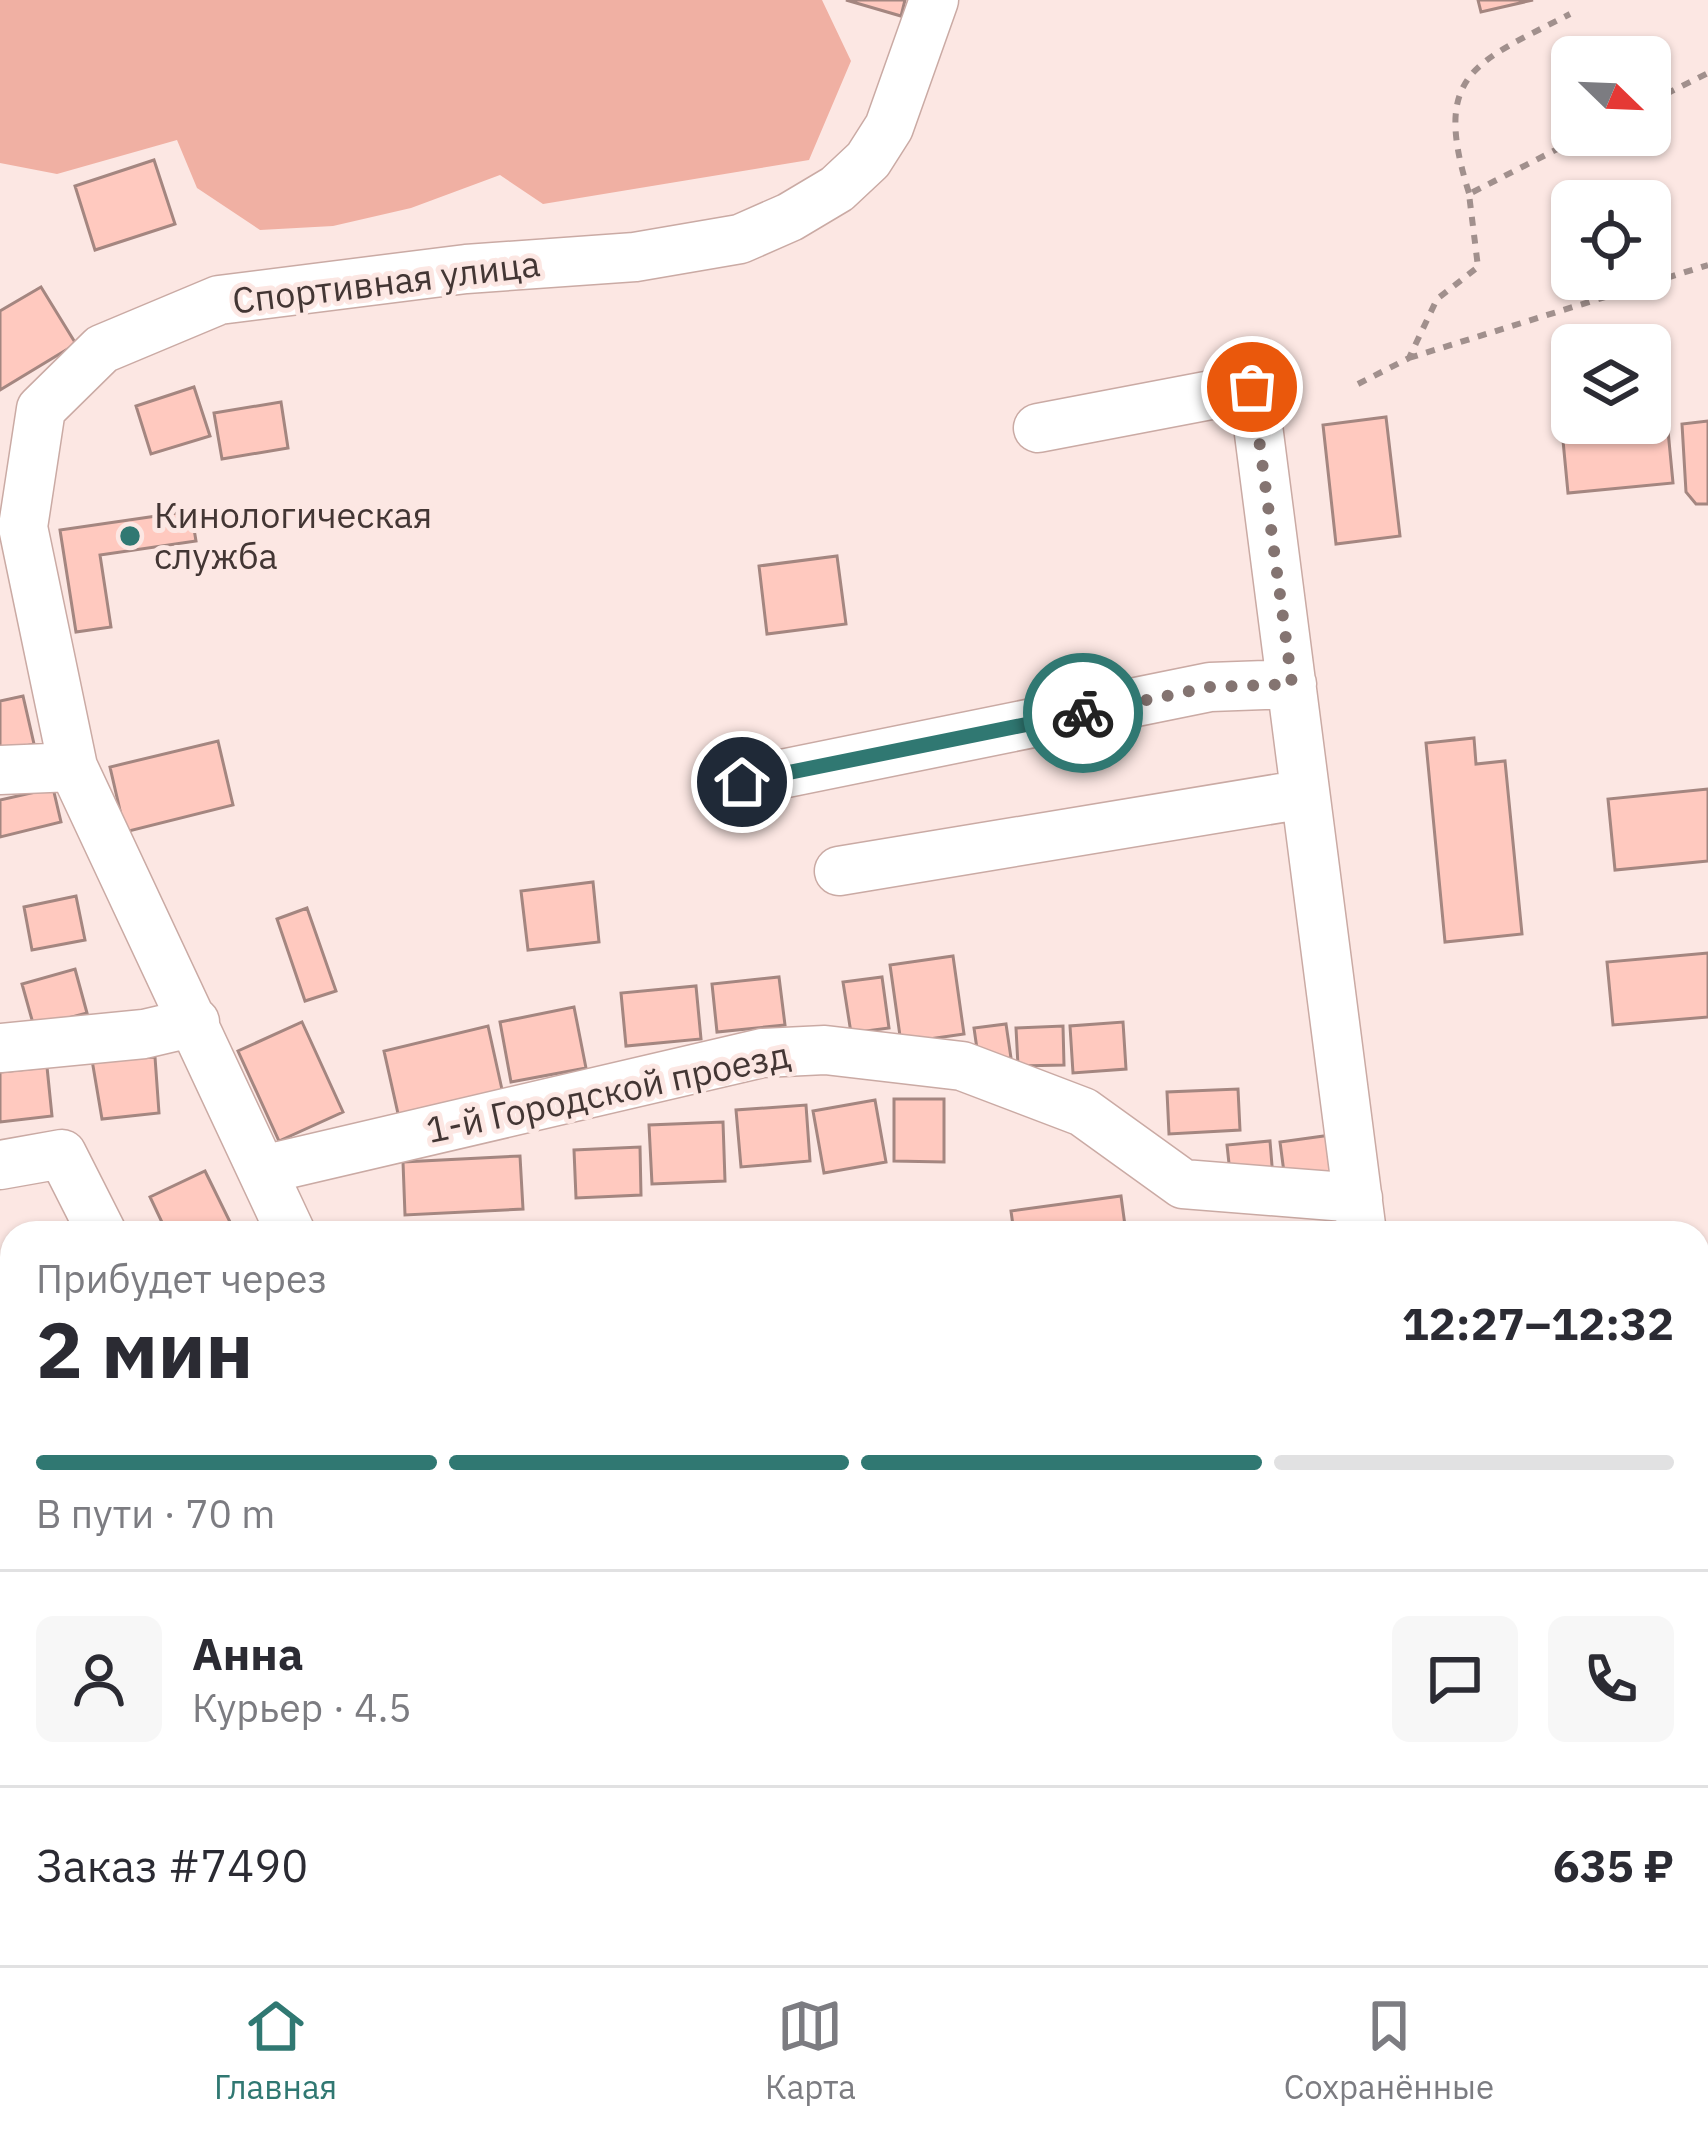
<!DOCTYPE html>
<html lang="ru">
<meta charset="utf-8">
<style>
body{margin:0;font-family:"IBM Plex Sans",sans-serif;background:#f7f7f7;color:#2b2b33;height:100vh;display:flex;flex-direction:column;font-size:45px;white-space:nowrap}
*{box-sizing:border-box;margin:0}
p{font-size:39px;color:#7c7c81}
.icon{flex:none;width:66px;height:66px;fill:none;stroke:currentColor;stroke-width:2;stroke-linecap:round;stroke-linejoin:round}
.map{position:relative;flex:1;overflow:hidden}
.panel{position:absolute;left:0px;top:1221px;width:1710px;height:744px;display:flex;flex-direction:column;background:#fff;border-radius:36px 36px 0 0;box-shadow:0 3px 9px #0004}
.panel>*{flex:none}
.needle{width:78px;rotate:113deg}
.buttons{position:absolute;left:1551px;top:36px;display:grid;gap:24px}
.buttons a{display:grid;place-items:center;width:120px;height:120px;border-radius:18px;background:#fff;box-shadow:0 3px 9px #0004;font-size:60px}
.pin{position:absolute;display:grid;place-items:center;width:102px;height:102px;color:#fff;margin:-51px;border:6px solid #fff;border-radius:50%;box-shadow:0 3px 12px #0007}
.courier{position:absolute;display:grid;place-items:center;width:120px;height:120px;margin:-60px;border:9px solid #307872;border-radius:50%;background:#fff;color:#222;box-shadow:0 3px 15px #0007}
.head em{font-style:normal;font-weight:700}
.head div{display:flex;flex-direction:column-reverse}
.head{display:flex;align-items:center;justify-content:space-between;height:204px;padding:0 36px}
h1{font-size:78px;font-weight:700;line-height:90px}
.bar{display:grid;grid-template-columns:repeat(4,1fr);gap:18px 12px;align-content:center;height:144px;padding:0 36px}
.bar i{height:15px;border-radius:9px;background:#e1e1e2}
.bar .on{background:#307872}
.bar p{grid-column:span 4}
.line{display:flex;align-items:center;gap:30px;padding:0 36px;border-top:3px solid #e1e1e2}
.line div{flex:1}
.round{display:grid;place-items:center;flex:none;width:126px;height:126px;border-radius:18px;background:#f7f7f7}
.dock{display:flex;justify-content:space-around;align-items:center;height:168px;border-top:3px solid #e1e1e2;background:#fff;font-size:33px;color:#7c7c81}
.dock a{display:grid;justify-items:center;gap:6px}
.dock .on{color:#307872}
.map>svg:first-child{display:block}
.green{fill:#f0b0a3}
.building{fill:#ffc9bf;stroke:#a48680;stroke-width:3}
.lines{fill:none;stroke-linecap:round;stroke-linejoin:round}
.minor-casing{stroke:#caaaa4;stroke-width:51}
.major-casing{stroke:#caaaa4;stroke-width:66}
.path{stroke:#a1908d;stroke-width:6;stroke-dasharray:9 9;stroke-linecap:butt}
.minor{stroke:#fff;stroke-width:48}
.major{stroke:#fff;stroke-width:63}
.done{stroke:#847471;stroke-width:12;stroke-dasharray:0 21.6}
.route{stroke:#307872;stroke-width:15}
.poi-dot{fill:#307872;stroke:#fce7e3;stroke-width:4.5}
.labels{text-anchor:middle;stroke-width:10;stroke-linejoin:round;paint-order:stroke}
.street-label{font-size:36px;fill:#433634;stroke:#fce7e3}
.poi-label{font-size:36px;fill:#433634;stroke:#fce7e3;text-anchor:start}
</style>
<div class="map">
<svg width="1708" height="1965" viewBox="0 0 1708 1965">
<rect width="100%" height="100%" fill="#fce7e3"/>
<path class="green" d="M 0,0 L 822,0 L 851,61 L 809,160 L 543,204 L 500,175 L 411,208 L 333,226 L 260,230 L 197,188 L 177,140 L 57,174 L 0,163 Z"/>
<path class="building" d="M 846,0 L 905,0 L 901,16 Z
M 1478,0 L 1533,0 L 1481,12 Z
M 154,160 L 175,224 L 95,250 L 75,186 Z
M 41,287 L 76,344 L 0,390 L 0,311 Z
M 194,387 L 210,436 L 151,454 L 136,406 Z
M 281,402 L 288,448 L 222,459 L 214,413 Z
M 1386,417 L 1400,536 L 1336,544 L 1323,425 Z
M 1667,420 L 1673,483 L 1568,493 L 1562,430 Z
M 1708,421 L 1708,504 L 1696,504 L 1686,492 L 1682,424 Z
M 191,511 L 196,541 L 100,555 L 111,627 L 76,632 L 60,530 Z
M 837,556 L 846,624 L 767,634 L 759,566 Z
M 23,696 L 34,744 L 0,752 L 0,701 Z
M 1474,738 L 1476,764 L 1505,761 L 1522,934 L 1445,942 L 1426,743 Z
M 218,741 L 233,805 L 125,832 L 110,767 Z
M 53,788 L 61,822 L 0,837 L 0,800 Z
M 1708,789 L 1708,861 L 1615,870 L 1608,799 Z
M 593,882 L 599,942 L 528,950 L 521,891 Z
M 76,896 L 85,940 L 32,950 L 24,907 Z
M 307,908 L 336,991 L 305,1001 L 277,919 Z
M 1708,953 L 1708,1017 L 1613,1025 L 1607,962 Z
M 953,956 L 964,1034 L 901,1043 L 890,965 Z
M 75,969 L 87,1013 L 34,1027 L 22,984 Z
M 779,977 L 785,1025 L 717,1032 L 712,984 Z
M 882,977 L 889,1028 L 851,1033 L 843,982 Z
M 696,986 L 701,1039 L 626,1046 L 621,993 Z
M 574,1007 L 586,1068 L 511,1082 L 500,1022 Z
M 302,1022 L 343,1112 L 279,1141 L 238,1051 Z
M 1123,1022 L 1126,1069 L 1073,1073 L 1070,1026 Z
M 1006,1024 L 1011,1058 L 979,1063 L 974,1028 Z
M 488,1026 L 503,1094 L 399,1118 L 384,1051 Z
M 1063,1026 L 1064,1065 L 1018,1066 L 1016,1028 Z
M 155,1057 L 159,1113 L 102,1119 L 92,1060 Z
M 47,1067 L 52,1116 L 0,1122 L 0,1072 Z
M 1238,1089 L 1240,1130 L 1169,1134 L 1167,1092 Z
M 894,1099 L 944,1099 L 944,1162 L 894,1161 Z
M 875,1100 L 886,1162 L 824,1173 L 813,1111 Z
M 806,1105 L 810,1161 L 741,1167 L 736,1110 Z
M 723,1122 L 725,1181 L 652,1184 L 649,1125 Z
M 1331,1135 L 1336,1174 L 1285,1180 L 1280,1142 Z
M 1270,1141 L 1273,1178 L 1231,1182 L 1227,1145 Z
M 640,1147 L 641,1195 L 576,1198 L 574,1150 Z
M 520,1156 L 523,1209 L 405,1215 L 403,1162 Z
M 205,1171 L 232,1226 L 218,1233 L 167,1233 L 150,1197 Z
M 1121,1196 L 1126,1233 L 1014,1233 L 1011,1211 Z
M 1708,1657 L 1708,1757 L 1698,1758 L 1698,1658 Z
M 12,1806 L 12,1906 L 0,1907 L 0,1807 Z"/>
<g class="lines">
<g class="minor-casing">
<path id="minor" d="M 1038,428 L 1253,387 L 1362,1233
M 0,770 L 73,767
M 742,782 L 1210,687 L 1292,684
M 839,871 L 1305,794
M 0,1048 L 144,1034 L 195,1022
M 0,1165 L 62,1154 L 102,1233
M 262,1170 L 762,1053 L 825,1050 L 962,1066 L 1083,1112 L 1183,1184 L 1358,1198
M 291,1233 L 73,767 L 23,527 L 41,409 L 102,349 L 219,300 L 466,269 L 635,257 L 740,239 L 790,217 L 837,189 L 868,160 L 889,127 L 934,0
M 473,1965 L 473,1953"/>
</g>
<g class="major-casing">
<path id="major" d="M 1698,1539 L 1708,1538
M 1698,1589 L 1708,1588
M 0,1692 L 12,1692
M 0,1745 L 12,1744"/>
</g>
<path class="path" d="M 1650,102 L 1708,73
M 1469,193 C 1431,73 1475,63 1570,14
M 1409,358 L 1708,265
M 1358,384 L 1409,358 L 1437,299 L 1478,267 L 1469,194 L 1585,135"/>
<use href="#minor" class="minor"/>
<use href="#major" class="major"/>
</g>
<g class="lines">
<path class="done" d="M 1083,713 L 1210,687 L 1292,684 L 1252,387"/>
<path class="route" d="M 742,782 L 1083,713"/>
</g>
<circle class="poi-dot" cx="130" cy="536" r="12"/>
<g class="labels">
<g class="street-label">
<text transform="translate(386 282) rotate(-7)" y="13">Спортивная улица</text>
<text transform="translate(608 1092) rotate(-12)" y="13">1-й Городской проезд</text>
</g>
<g class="poi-label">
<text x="154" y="528">Кинологическая<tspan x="154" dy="41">служба</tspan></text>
</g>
</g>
</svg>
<div class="buttons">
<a><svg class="needle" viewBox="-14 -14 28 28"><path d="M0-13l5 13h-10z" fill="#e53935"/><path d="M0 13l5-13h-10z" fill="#7c7c81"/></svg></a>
<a><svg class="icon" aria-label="locate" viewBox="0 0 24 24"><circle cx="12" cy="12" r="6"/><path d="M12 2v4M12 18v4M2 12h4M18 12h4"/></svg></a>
<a><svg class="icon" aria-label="layers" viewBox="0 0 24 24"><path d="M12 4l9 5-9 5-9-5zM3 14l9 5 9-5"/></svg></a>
</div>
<div class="pin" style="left:1252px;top:387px;background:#ea580c"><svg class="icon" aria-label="bag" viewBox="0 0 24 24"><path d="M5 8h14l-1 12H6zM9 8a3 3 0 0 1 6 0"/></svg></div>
<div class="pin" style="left:742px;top:782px;background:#1f2937"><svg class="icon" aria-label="home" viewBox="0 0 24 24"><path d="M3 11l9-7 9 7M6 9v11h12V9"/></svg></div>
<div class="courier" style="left:1083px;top:713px"><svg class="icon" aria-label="bike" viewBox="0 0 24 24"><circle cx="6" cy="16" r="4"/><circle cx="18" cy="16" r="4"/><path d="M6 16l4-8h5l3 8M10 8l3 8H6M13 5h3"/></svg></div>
<section class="panel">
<div class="head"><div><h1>2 мин</h1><p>Прибудет через</p></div><em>12:27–12:32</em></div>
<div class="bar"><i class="on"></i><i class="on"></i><i class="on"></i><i></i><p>В пути · 70 m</p></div>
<div class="line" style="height:216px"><a class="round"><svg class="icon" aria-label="person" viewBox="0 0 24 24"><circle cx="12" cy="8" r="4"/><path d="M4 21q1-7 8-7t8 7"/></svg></a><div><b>Анна</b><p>Курьер · 4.5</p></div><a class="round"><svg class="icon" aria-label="chat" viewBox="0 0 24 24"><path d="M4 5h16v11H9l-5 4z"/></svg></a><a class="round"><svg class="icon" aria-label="phone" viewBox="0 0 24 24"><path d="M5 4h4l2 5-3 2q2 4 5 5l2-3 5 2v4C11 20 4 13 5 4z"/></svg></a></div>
<div class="line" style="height:156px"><div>Заказ #7490</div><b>635 ₽</b></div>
</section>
</div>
<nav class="dock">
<a class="on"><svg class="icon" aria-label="home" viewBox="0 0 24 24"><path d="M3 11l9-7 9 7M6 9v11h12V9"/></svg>Главная</a>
<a><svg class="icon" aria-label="map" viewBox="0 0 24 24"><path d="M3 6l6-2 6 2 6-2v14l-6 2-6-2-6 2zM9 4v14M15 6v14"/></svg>Карта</a>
<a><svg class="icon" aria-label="saved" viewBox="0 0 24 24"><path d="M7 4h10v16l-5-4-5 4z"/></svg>Сохранённые</a>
</nav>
